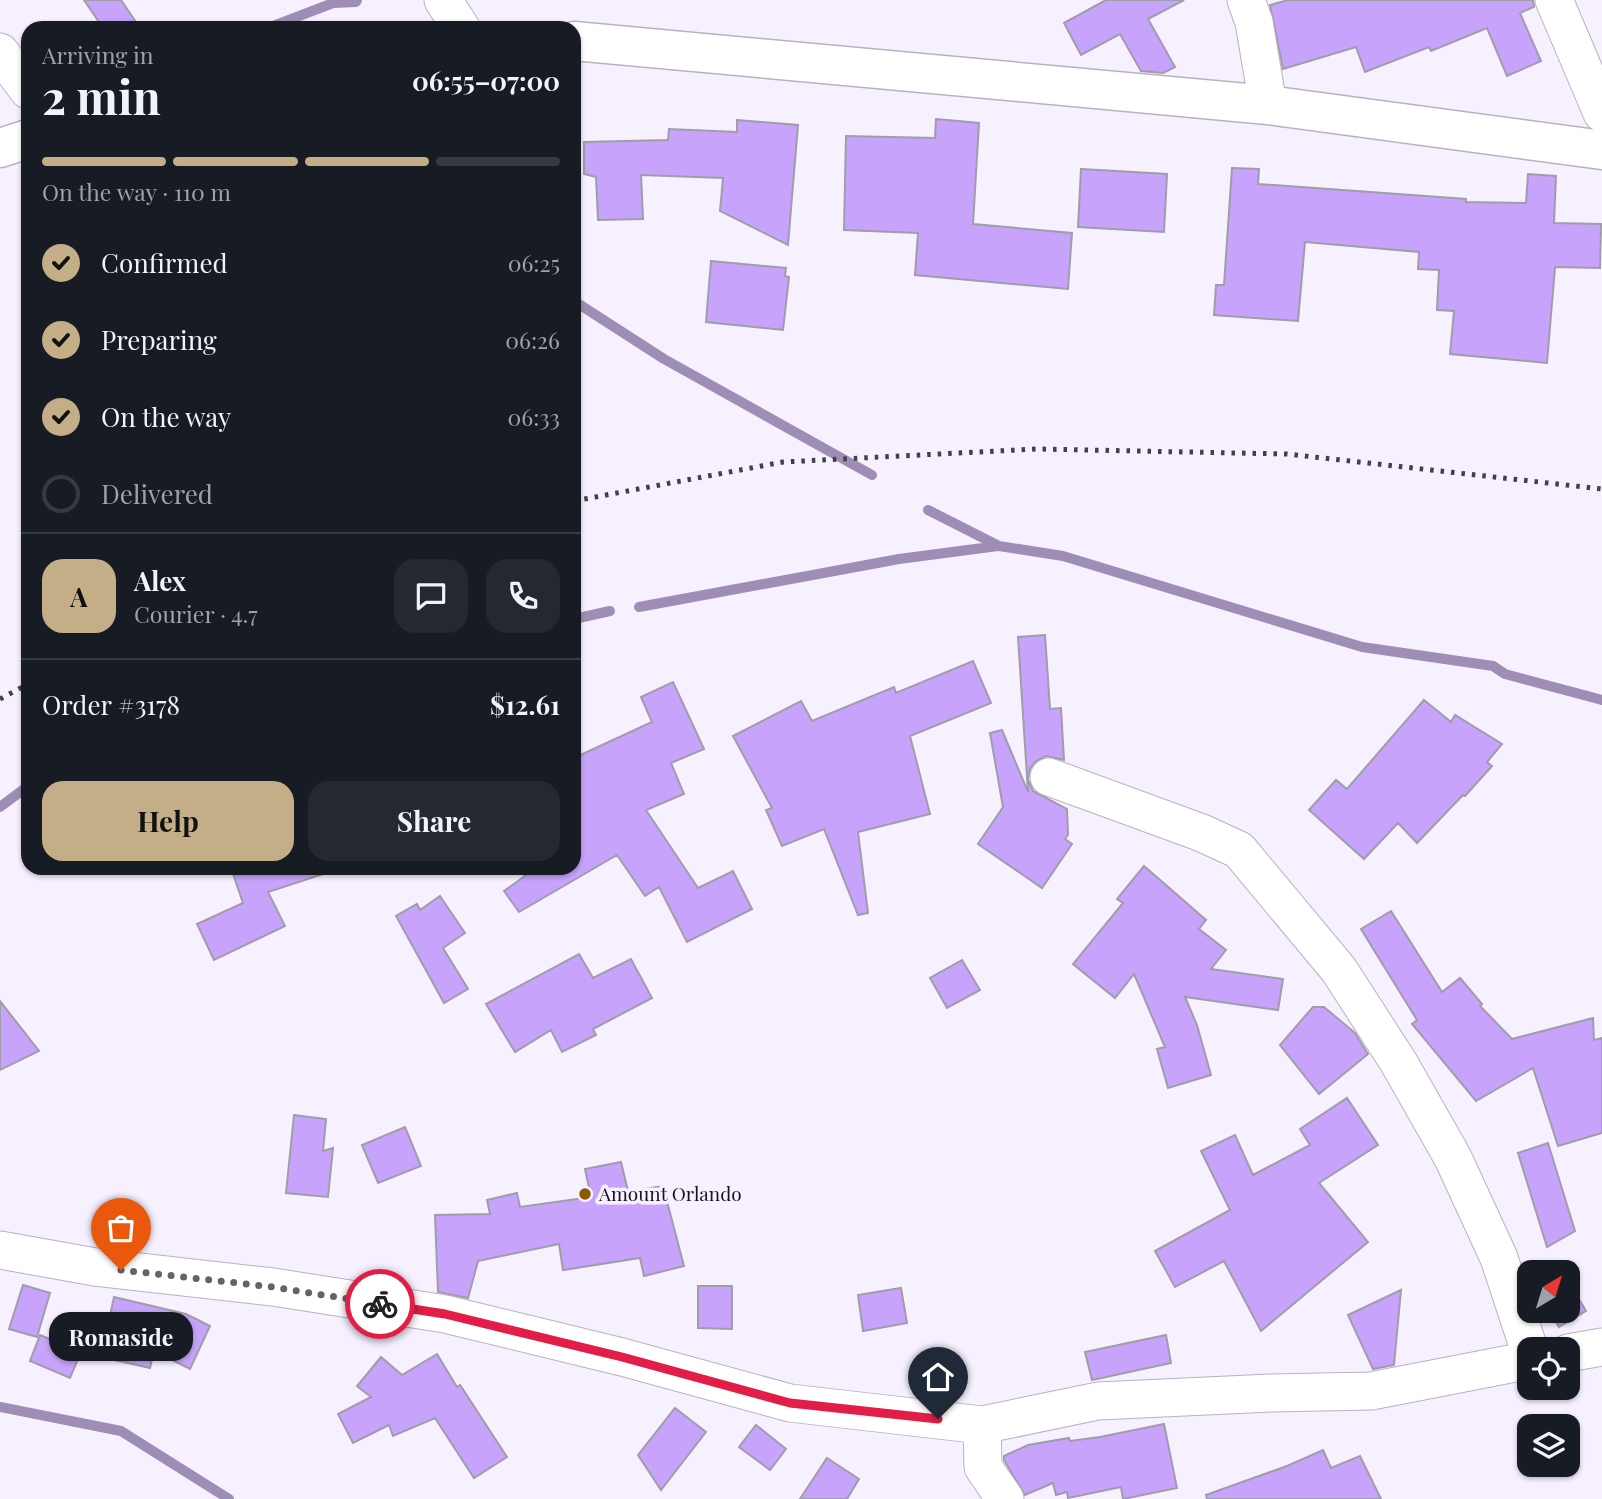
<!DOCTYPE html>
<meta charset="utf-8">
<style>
body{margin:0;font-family:"Playfair Display",serif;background:#242831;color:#f1f3f6;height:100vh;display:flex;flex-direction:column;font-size:26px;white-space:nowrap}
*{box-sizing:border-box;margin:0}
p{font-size:23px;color:#9ea1a6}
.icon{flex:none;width:38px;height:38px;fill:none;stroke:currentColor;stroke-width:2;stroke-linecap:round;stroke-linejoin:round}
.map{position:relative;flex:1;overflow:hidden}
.side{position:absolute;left:21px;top:21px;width:560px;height:854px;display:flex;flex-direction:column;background:#171b24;border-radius:21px;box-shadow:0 2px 5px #0004}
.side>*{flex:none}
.needle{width:46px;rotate:38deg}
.buttons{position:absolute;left:1517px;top:1260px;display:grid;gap:14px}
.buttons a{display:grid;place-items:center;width:63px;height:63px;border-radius:14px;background:#171b24;box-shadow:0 2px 5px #0004;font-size:35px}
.pin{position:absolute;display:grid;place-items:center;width:60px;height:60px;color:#fff;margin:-72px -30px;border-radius:50% 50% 50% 0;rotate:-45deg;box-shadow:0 0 7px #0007}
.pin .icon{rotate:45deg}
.courier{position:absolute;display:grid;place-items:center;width:70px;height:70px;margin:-35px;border:5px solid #e11d48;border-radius:50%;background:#fff;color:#222;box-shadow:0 2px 9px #0007}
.bubble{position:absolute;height:49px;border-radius:21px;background:#171b24;box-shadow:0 2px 5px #0004;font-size:23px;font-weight:700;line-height:49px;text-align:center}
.summary em{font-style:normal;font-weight:700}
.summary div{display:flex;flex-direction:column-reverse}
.summary{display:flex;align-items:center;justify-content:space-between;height:119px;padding:0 21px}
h1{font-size:46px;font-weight:700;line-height:52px}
.bar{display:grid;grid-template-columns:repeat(4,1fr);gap:10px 7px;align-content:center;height:84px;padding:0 21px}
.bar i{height:9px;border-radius:5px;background:#363941}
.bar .selected{background:#c3ae87}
.bar p{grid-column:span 4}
.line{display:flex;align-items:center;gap:18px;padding:0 21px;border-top:2px solid #363941}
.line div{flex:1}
.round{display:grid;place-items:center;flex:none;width:74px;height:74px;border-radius:21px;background:#242831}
ol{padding:0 21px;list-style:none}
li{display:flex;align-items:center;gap:21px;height:77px}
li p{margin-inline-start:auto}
li .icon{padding:7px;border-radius:50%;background:#c3ae87;color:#111;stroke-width:4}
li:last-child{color:#9ea1a6}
li i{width:38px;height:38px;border:4px solid #363941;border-radius:50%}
.primary-button{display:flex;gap:14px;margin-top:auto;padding:14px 21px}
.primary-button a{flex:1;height:80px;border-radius:21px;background:#c3ae87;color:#111;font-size:28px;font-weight:700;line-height:80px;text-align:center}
.primary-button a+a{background:#242831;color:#f1f3f6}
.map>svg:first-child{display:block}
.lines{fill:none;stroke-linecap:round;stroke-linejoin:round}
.stream{stroke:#9e8eb5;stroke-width:10}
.building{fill:#c8a3fb;stroke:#a19caa;stroke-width:2}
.minor-casing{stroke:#b8b2c0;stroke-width:39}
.tertiary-casing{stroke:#b8b2c0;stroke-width:41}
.minor{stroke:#fff;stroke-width:37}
.tertiary{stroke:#fff;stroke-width:38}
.rail{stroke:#423f46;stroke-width:5;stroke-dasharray:3.5 7;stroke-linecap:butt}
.done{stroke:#66626b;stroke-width:7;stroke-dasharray:0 12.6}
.route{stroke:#e11d48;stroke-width:9}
.poi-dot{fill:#8a5900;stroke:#f6f0ff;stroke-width:2.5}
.labels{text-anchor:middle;stroke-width:7;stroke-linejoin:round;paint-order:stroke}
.poi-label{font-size:19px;fill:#18161b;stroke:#f6f0ff;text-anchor:start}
</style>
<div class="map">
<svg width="1602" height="1499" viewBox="0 0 1602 1499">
<rect width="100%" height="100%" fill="#f6f0ff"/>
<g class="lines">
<path class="stream" d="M 268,28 L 333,3 L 356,2 L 357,0
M 574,301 L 664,359 L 872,475
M 928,510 L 999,546 L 1063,556 L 1362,647 L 1493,666 L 1505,674 L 1602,700
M 639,607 L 899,559 L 998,546
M 574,619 L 610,611
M 0,807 L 28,786
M 0,1407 L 121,1431 L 229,1499"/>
</g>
<path class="building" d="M 84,0 L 121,0 L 140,28 L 103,28 Z
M 1106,0 L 1184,0 L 1148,19 L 1175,67 L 1163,73 L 1141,71 L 1120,34 L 1081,55 L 1064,23 Z
M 1288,0 L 1533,0 L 1534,7 L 1520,13 L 1541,61 L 1507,76 L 1487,28 L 1431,51 L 1429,47 L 1365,72 L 1356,47 L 1283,69 L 1270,5 Z
M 936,119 L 979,123 L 973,224 L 1072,233 L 1068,289 L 915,275 L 918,233 L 844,230 L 846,136 L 935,138 Z
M 737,120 L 798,125 L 788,245 L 720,211 L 723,178 L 641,175 L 643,219 L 598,220 L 596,177 L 584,174 L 584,142 L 668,140 L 669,129 L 737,132 Z
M 1232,168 L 1259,169 L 1258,184 L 1466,199 L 1466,202 L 1526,203 L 1528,174 L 1556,176 L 1554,223 L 1601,224 L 1600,268 L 1555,267 L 1547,363 L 1450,354 L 1454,311 L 1437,310 L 1439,270 L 1418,269 L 1419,252 L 1305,242 L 1298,321 L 1214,315 L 1216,285 L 1224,285 Z
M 1081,169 L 1167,174 L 1164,232 L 1078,227 Z
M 711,261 L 786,268 L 785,276 L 789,277 L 783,330 L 706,322 Z
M 1045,635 L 1050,709 L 1061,708 L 1064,760 L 1046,756 L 1036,761 L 1030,769 L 1028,780 L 1033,791 L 1067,809 L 1068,835 L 1065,839 L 1072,844 L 1042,888 L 978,844 L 1003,807 L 990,733 L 1002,730 L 1028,792 L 1018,637 Z
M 973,661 L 991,703 L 910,736 L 930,814 L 858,832 L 868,913 L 858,915 L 824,829 L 782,846 L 766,810 L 772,808 L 733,736 L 801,701 L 812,721 L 894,687 L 896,693 Z
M 673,682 L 704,749 L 671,763 L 684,794 L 646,810 L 698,888 L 733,871 L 752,909 L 687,942 L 659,887 L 645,896 L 617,855 L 519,912 L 504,891 L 536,868 L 574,868 L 574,758 L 652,722 L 641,697 Z
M 1424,700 L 1451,722 L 1455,715 L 1502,744 L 1487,762 L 1492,766 L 1465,796 L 1463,795 L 1417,843 L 1398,823 L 1364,859 L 1309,810 L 1336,780 L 1347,789 Z
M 1144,866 L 1206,920 L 1199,929 L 1226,950 L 1211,969 L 1283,979 L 1278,1010 L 1185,997 L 1197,1025 L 1211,1075 L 1168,1088 L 1157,1049 L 1165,1047 L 1134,974 L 1115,998 L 1073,964 L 1123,903 L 1117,899 Z
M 231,868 L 322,868 L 323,874 L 268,892 L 285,926 L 214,960 L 197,924 L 243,903 Z
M 440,896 L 465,933 L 443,948 L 468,989 L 444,1003 L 396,916 L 417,904 L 420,910 Z
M 1391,911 L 1442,992 L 1460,978 L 1482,1004 L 1480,1006 L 1512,1039 L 1593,1018 L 1594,1040 L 1602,1038 L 1602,1133 L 1558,1146 L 1533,1068 L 1476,1101 L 1412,1024 L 1417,1020 L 1361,929 Z
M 579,954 L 593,978 L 631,959 L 652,998 L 593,1029 L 596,1035 L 562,1052 L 551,1030 L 515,1052 L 486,1004 Z
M 962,960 L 980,990 L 947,1008 L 930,978 Z
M 0,1001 L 39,1051 L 0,1070 Z
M 1313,1007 L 1324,1007 L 1355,1033 L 1368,1054 L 1319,1094 L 1280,1045 Z
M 1347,1098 L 1378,1145 L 1319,1183 L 1368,1242 L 1261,1331 L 1224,1261 L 1175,1287 L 1155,1251 L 1230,1210 L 1201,1151 L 1235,1135 L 1253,1175 L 1310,1145 L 1300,1129 Z
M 294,1115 L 326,1119 L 323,1151 L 333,1148 L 328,1197 L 286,1193 Z
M 405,1127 L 421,1166 L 378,1183 L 362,1145 Z
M 1548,1143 L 1575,1231 L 1547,1247 L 1518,1153 Z
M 621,1162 L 628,1191 L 663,1186 L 684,1266 L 644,1276 L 640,1258 L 563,1270 L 559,1244 L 478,1261 L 468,1298 L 438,1292 L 435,1215 L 490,1214 L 487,1200 L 517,1193 L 520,1207 L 591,1197 L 585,1169 Z
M 1568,1281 L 1586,1311 L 1559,1327 L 1549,1311 L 1568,1311 Z
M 23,1285 L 50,1293 L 37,1337 L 9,1329 Z
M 698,1286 L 732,1286 L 732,1329 L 698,1328 Z
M 901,1288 L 907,1323 L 863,1331 L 858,1295 Z
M 1401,1290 L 1394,1365 L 1373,1369 L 1348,1315 Z
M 114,1297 L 186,1314 L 210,1326 L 190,1369 L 154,1351 L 150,1368 L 101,1357 Z
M 40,1335 L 81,1352 L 70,1378 L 30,1361 Z
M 1166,1335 L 1171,1363 L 1092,1380 L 1085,1352 Z
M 437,1354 L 457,1387 L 460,1385 L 507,1457 L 474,1478 L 435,1418 L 393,1436 L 389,1425 L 353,1443 L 338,1414 L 371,1397 L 357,1386 L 381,1357 L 402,1375 Z
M 675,1408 L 706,1432 L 661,1490 L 638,1455 Z
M 1164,1424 L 1177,1488 L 1123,1499 L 1121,1487 L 1068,1498 L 1067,1492 L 1056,1495 L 1053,1483 L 1025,1495 L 1004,1460 L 1004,1456 L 1028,1445 L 1069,1438 L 1070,1441 L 1100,1437 Z
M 756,1425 L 786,1449 L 770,1470 L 739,1447 Z
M 1323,1450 L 1331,1468 L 1360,1456 L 1381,1499 L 1207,1499 L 1206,1495 L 1287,1466 Z
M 827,1458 L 859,1479 L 847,1499 L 800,1499 Z"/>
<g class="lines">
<g class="minor-casing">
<path id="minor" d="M 443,0 L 461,28
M 1246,0 L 1254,22 L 1268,105
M 1554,0 L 1602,113
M 0,52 L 28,90
M 1049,777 L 1202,833 L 1239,850 L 1339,970 L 1399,1063 L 1453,1158 L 1499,1258 L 1530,1352
M 0,1250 L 95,1267 L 273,1287 L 445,1314 L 622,1357 L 790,1403 L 982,1425 L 1098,1401 L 1271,1393 L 1371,1391 L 1530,1360
M 1568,1353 L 1602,1347
M 982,1425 L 983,1467 L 1005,1499"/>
</g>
<g class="tertiary-casing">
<path id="tertiary" d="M 574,41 L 1268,105 L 1602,150
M 0,148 L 28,139"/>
</g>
<use href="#minor" class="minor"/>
<use href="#tertiary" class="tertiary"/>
<path class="rail" d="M 574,501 L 783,462 L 1037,449 L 1287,454 L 1602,489
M 0,699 L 28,684"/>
</g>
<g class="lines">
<path class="done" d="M 121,1270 L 273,1287 L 380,1304"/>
<path class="route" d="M 380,1304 L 445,1314 L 622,1357 L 790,1403 L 938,1419"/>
</g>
<circle class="poi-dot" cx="585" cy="1194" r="7"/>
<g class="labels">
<g class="poi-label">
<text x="599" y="1201">Amount Orlando</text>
</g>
</g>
</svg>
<div class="buttons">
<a><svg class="needle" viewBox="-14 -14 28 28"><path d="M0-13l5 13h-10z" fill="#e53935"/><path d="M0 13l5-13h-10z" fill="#9ea1a6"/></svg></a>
<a><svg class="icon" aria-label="locate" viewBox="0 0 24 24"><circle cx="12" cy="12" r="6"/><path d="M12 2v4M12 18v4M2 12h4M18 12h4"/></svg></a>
<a><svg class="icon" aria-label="layers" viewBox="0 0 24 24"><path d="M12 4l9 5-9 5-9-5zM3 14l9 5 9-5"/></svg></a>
</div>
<div class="pin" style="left:121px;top:1270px;background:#ea580c"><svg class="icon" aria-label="bag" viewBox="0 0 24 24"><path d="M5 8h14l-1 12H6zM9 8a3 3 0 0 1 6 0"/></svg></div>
<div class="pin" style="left:938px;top:1419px;background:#1f2937"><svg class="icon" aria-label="home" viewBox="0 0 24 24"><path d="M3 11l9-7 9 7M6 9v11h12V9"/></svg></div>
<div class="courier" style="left:380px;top:1304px"><svg class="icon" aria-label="bike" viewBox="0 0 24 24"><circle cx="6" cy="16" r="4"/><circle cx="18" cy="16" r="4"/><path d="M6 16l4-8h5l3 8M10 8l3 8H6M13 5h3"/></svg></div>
<div class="bubble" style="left:49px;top:1312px;width:144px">Romaside</div>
<section class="side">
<div class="summary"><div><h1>2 min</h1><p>Arriving in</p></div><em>06:55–07:00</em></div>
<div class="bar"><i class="selected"></i><i class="selected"></i><i class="selected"></i><i></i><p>On the way · 110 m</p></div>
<ol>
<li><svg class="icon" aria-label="check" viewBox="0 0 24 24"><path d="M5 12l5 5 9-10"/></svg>Confirmed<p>06:25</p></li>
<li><svg class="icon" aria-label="check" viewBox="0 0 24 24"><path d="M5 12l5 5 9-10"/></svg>Preparing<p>06:26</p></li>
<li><svg class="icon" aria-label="check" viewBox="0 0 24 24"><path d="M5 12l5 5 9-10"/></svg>On the way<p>06:33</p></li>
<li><i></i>Delivered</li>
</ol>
<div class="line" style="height:126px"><b class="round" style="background:#c3ae87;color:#111">A</b><div><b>Alex</b><p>Courier · 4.7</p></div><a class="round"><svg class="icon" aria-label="chat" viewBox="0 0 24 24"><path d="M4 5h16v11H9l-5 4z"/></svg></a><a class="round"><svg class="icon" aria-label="phone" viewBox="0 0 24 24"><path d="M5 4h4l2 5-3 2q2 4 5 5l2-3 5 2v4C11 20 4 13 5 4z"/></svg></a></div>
<div class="line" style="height:91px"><div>Order #3178</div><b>$12.61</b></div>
<div class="primary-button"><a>Help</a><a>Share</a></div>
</section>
</div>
